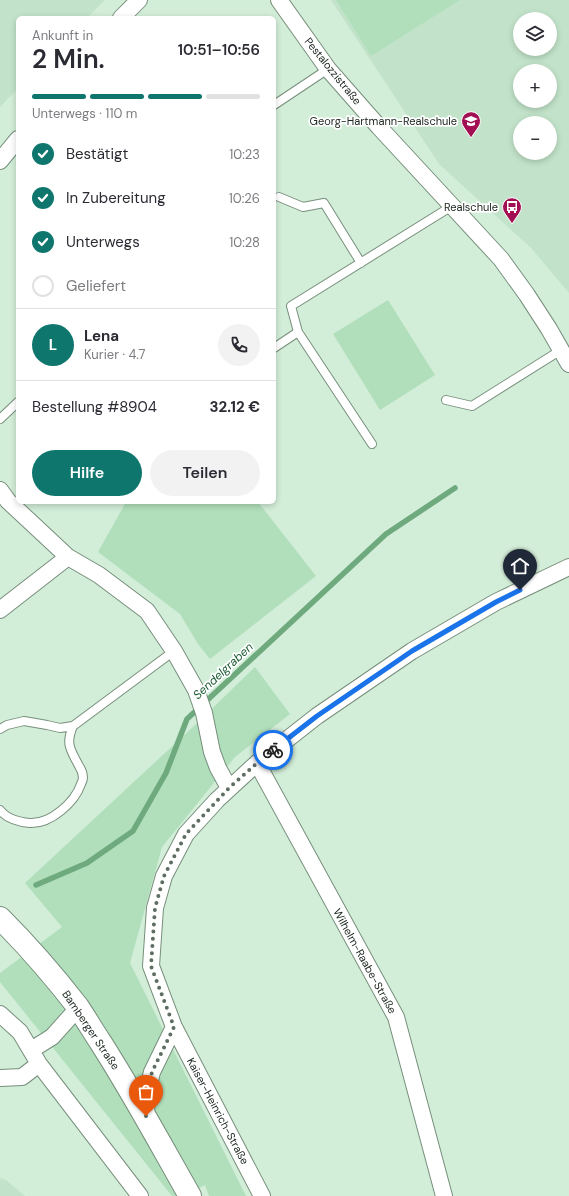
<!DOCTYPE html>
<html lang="de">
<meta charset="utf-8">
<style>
body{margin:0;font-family:"DM Sans",sans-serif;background:#f2f2f3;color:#2b2b33;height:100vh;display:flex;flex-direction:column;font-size:15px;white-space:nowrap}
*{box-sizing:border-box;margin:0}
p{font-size:13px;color:#7c7c81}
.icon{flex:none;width:22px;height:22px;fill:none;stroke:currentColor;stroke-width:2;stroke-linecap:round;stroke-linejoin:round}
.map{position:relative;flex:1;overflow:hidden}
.sheet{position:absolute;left:16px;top:16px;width:260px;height:488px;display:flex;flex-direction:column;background:#fff;border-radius:6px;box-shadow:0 2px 6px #0003}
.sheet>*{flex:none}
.buttons{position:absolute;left:513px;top:12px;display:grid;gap:8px}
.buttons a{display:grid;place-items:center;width:44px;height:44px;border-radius:50%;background:#fff;box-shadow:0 2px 6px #0003;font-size:20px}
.pin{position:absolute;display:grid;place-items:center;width:34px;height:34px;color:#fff;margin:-41px -17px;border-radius:50% 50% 50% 0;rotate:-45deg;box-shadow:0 0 4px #0007}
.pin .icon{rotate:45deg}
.courier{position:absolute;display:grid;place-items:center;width:40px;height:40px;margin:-20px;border:3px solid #1a73e8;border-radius:50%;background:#fff;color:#222;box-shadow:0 1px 5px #0007}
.overview em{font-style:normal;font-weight:600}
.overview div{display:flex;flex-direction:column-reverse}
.overview{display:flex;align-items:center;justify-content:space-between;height:68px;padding:0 16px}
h1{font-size:26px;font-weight:600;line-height:30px}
.bar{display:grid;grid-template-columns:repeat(4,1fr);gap:6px 4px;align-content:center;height:48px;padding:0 16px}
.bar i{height:5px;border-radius:3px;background:#e1e1e2}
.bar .on{background:#0f766e}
.bar p{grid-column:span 4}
.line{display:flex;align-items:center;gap:10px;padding:0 16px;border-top:1px solid #e1e1e2}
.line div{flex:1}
.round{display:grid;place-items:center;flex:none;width:42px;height:42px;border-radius:21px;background:#f2f2f3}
ol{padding:0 16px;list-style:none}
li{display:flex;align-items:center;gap:12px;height:44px}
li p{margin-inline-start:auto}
li .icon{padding:4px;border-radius:50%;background:#0f766e;color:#fff;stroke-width:4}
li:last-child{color:#7c7c81}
li i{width:22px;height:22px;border:2px solid #e1e1e2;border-radius:50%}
.button{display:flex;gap:8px;margin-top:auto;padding:8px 16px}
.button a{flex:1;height:46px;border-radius:24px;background:#0f766e;color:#fff;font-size:16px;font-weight:600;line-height:46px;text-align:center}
.button a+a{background:#f2f2f3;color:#2b2b33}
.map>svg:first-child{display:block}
.built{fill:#c2e3c9;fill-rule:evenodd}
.green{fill:#b1dfbb}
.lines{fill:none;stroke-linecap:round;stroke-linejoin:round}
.stream{stroke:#6eaa7d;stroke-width:5.5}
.lane-casing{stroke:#778f7c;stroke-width:10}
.street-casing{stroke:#778f7c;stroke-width:18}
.secondary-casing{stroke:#778f7c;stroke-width:24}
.lane{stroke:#fff;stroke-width:8}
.street{stroke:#fff;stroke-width:16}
.secondary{stroke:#fff;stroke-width:22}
.done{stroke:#5e6e62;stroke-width:4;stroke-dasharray:0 7.2}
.route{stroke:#1a73e8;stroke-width:5}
.labels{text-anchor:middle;stroke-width:3.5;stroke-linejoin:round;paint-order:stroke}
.street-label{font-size:11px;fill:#202a23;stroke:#fff}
.poi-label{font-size:11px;fill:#202a23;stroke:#fff;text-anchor:end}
.water-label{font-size:12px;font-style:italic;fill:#1c5d33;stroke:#fff}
</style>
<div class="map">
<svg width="569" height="1196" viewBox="0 0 569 1196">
<rect width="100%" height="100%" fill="#d2edd8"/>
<path class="built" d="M 0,0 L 105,0 L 87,18 L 18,18 L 18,88 L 0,107 Z
M 331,0 L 569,0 L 569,293 L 531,248 L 439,164 ZM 520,19 L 550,19 L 550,49 L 520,49 ZM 520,71 L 550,71 L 550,101 L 520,101 ZM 520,123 L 550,123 L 550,153 L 520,153 Z
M 0,1178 L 6,1180 L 25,1196 L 0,1196 Z"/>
<path class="green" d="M 336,0 L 460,0 L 371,56 Z
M 388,300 L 435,375 L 380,410 L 333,334 Z
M 126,502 L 258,502 L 316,576 L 210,659 L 198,644 L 180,614 L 98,552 Z
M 255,667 L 290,714 L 235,757 L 162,847 L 130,963 L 246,1196 L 209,1196 L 205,1185 L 183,1196 L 172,1196 L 0,982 L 0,973 L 62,927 L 25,883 L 194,726 Z"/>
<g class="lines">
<path class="stream" d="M 36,885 L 87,863 L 133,831 L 166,773 L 187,719 L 386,534 L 455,488"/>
<g class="lane-casing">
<path id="lane" d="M 274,105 L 328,69
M 279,197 L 303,207 L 324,203 L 361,263
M 298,332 L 372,444
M 274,348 L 298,332 L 291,306 L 452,206
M 446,400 L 472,406 L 561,350
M 0,419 L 18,402
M 0,729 L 7,725 L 24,721 L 47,725 L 60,728 L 73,726 L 174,651
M 0,810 C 7,819 19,822 30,823 C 51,824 75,802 81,784 C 82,782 83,779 83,778 C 83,774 81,769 79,766 C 71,750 65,745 73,726"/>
</g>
<g class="street-casing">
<path id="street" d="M 279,0 L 328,69 L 379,127 L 501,259 L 527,295 L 549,329 L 569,364
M 121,18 L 139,0
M 0,161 L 18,139
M 0,490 L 8,501 L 68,557 L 99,575 L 147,611 L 174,651 L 196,690 L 204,713 L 212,752 L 218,768 L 229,788
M 0,610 L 68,557
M 257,763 L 396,1017 L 444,1196
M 0,1014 L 20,1032 L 39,1064 L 140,1196
M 31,1050 L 52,1037 L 78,1008
M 0,1078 L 22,1077 L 39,1064
M 146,1116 L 147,1092 L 152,1072 L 174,1027
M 262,1196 L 174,1027 L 151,966 L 155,908 L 164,876 L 186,834 L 217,800 L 257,763 L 317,716 L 412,651 L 496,602 L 569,567"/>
</g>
<g class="secondary-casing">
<path id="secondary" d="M 0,918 C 28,946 54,976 78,1007 C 86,1019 93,1031 101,1043 C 133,1093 161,1145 190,1196"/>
</g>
<use href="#lane" class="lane"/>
<use href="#street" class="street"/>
<use href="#secondary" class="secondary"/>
</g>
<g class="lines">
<path class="done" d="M 146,1116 L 147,1092 L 152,1072 L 174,1027 L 151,966 L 155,908 L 164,876 L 186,834 L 229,788 L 257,763 L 273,750"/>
<path class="route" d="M 273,750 L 317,716 L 412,651 L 496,602 L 520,590"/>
</g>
<defs>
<g id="school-pin" transform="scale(1)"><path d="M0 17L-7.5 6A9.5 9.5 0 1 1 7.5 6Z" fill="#a20f53" stroke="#fff"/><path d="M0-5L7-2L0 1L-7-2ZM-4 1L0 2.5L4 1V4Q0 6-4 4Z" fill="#fff"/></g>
<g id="bus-pin" transform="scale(1)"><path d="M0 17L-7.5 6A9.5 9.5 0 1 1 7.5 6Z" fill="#a20f53" stroke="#fff"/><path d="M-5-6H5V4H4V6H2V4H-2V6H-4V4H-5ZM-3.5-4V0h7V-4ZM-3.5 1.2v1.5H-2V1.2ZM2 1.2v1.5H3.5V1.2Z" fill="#fff"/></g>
</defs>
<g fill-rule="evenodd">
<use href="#school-pin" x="471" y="121"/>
<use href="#bus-pin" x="512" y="207"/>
</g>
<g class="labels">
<g class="street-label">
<text transform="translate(333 71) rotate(51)" y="4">Pestalozzistraße</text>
<text transform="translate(365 961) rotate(61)" y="4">Wilhelm-Raabe-Straße</text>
<text transform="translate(91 1030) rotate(56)" y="4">Bamberger Straße</text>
<text transform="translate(218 1111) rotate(62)" y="4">Kaiser-Heinrich-Straße</text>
</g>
<g class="poi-label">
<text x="457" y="125">Georg-Hartmann-Realschule</text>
<text x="498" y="211">Realschule</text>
</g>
<g class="water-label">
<text transform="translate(223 671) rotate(-43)" y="4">Sendelgraben</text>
</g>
</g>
</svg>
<div class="buttons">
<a><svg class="icon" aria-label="layers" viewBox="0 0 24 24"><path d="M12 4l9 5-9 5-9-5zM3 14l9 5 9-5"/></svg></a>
<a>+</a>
<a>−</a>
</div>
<div class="pin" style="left:146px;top:1116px;background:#ea580c"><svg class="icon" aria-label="bag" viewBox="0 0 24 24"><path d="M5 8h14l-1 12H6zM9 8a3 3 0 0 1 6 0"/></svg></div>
<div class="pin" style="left:520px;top:590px;background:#1f2937"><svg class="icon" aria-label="home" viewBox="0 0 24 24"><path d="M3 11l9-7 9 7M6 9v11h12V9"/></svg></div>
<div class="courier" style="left:273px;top:750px"><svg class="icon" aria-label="bike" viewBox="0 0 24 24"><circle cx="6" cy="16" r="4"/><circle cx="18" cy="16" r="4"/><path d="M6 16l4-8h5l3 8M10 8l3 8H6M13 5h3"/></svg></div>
<section class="sheet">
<div class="overview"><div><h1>2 Min.</h1><p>Ankunft in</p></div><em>10:51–10:56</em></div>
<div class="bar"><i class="on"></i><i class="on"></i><i class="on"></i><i></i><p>Unterwegs · 110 m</p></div>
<ol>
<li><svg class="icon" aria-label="check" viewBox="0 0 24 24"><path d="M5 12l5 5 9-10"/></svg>Bestätigt<p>10:23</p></li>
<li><svg class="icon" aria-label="check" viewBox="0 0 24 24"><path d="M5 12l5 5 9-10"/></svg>In Zubereitung<p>10:26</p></li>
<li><svg class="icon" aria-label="check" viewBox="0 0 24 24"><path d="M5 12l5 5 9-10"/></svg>Unterwegs<p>10:28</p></li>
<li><i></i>Geliefert</li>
</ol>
<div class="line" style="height:72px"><b class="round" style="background:#0f766e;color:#fff">L</b><div><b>Lena</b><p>Kurier · 4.7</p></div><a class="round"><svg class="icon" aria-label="phone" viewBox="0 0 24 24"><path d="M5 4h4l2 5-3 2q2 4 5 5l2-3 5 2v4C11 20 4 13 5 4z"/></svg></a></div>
<div class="line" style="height:52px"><div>Bestellung #8904</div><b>32.12 €</b></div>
<div class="button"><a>Hilfe</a><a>Teilen</a></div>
</section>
</div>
